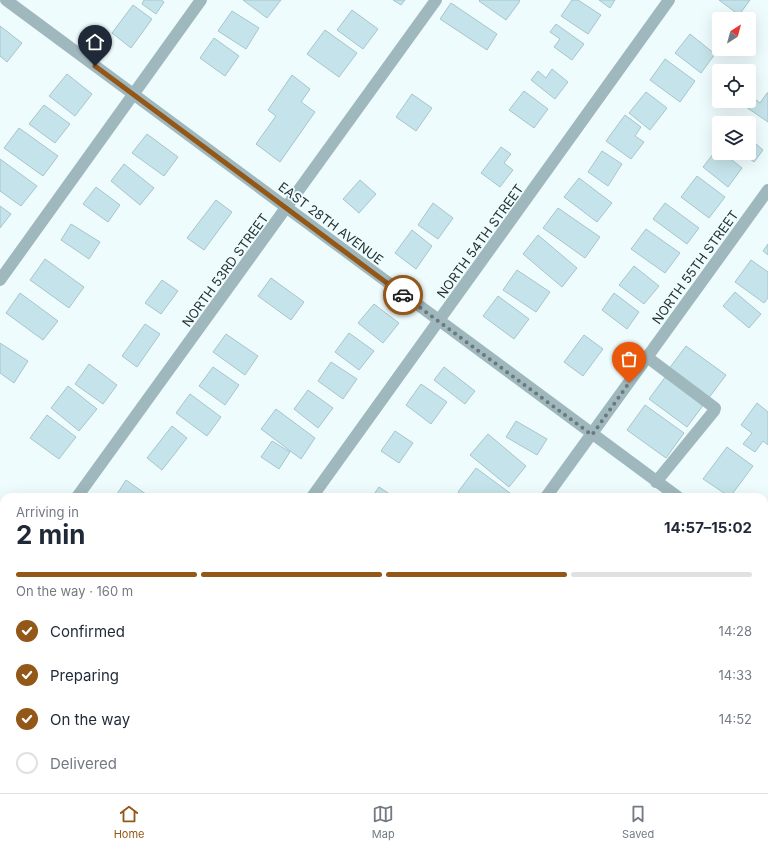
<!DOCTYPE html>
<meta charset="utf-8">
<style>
body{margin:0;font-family:Inter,sans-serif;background:#f2f2f3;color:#1f2937;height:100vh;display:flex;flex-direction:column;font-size:15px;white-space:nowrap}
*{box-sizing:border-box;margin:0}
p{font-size:13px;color:#747a83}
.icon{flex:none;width:22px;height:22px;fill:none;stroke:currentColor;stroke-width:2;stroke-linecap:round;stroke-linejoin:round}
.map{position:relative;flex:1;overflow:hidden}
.drawer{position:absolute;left:0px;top:493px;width:768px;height:300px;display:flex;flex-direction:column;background:#fff;border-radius:12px 12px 0 0;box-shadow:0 4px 16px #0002}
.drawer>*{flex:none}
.needle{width:26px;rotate:36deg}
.buttons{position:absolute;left:712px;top:12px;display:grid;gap:8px}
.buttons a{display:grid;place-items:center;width:44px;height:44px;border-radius:4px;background:#fff;box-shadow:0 4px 16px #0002;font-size:20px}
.pin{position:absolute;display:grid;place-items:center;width:34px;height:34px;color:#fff;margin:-41px -17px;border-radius:50% 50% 50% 0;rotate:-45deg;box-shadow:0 0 4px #0007}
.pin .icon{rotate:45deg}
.courier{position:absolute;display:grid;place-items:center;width:40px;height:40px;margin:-20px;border:3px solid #935717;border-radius:50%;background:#fff;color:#222;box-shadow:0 1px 5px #0007}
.summary em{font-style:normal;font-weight:700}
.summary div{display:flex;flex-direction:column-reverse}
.summary{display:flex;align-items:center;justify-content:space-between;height:68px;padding:0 16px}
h1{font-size:26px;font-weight:700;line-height:30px}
.bar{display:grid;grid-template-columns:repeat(4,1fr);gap:6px 4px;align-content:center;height:48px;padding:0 16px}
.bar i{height:5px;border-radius:3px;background:#e0e1e3}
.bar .current{background:#935717}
.bar p{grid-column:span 4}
ol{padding:0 16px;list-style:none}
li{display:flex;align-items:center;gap:12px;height:44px}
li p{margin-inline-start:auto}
li .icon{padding:4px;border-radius:50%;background:#935717;color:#fff;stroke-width:4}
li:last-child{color:#747a83}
li i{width:22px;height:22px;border:2px solid #e0e1e3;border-radius:50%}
.menu{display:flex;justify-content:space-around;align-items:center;height:56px;border-top:1px solid #e0e1e3;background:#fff;font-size:11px;color:#747a83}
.menu a{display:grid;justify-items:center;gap:2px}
.menu .current{color:#935717}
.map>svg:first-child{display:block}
.building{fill:#c5e3ea;stroke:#a7c5cb}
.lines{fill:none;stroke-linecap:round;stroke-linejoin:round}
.minor{stroke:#9fb8be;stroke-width:12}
.done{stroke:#6c797b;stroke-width:4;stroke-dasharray:0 7.2}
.route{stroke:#935717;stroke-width:5}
.labels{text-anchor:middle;stroke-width:3.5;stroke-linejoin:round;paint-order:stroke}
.street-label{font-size:13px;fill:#263234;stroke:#effcfe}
</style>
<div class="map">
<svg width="768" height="793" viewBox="0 0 768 793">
<rect width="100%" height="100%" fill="#effcfe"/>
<path class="building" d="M 144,0 L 161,0 L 164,2 L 156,14 L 142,4 Z
M 243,0 L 281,0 L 267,18 Z
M 393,0 L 405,0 L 401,5 Z
M 480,0 L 519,0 L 520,1 L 506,20 L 479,1 Z
M 572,0 L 578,0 L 601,15 L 588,34 L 561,16 Z
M 599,0 L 615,0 L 610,8 Z
M 719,0 L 750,0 L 739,15 Z
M 451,3 L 497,34 L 487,50 L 440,19 Z
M 133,5 L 152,19 L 131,48 L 112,33 Z
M 352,10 L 378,29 L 363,49 L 337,30 Z
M 232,11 L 259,28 L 246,49 L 218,31 Z
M 556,24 L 584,44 L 572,60 L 554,47 L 560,39 L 550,32 Z
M 0,26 L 22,43 L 7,62 L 0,56 Z
M 325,30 L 357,53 L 339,77 L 307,54 Z
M 690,34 L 715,54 L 701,73 L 675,53 Z
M 214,38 L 239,56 L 225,76 L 200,58 Z
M 665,59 L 695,81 L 680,102 L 650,80 Z
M 552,69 L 568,82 L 555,99 L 531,80 L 538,71 L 546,78 Z
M 67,74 L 92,94 L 75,116 L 49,96 Z
M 292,75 L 310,89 L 301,102 L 315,112 L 280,162 L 256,144 L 276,116 L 268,110 Z
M 524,91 L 548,109 L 534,128 L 509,110 Z
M 646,92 L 667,108 L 650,130 L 629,113 Z
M 767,93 L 768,93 L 768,122 L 743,105 L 746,101 L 749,101 L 750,95 L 760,103 Z
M 412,94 L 432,108 L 416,131 L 396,117 Z
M 44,105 L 70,124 L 55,143 L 29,124 Z
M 625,115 L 641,127 L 635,136 L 644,142 L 631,159 L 606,141 Z
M 19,128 L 58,156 L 43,176 L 4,148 Z
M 147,134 L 178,157 L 164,176 L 132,153 Z
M 749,138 L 763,150 L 754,162 L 743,153 L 749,153 Z
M 501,147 L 511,154 L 504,163 L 513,170 L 500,187 L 481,173 Z
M 717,149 L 719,153 L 723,153 L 742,168 L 728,187 L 703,167 Z
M 602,151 L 622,164 L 608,186 L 588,172 Z
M 0,159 L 37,186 L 21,206 L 0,191 Z
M 124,164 L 154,188 L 140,205 L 111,181 Z
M 697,176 L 725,197 L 709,218 L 681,197 Z
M 579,178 L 612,203 L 597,222 L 564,197 Z
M 360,180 L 376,194 L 359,213 L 343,199 Z
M 96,187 L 120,205 L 108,222 L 83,204 Z
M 216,200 L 232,212 L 204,250 L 187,238 Z
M 433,203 L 453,218 L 438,239 L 418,225 Z
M 665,203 L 699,228 L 687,244 L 653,219 Z
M 0,206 L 11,214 L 0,228 Z
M 558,208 L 600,237 L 585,258 L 543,228 Z
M 71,224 L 100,242 L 89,259 L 61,240 Z
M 646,229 L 680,253 L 665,273 L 631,249 Z
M 412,230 L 432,246 L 416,269 L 395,253 Z
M 538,235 L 577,268 L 562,287 L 523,254 Z
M 768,244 L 768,255 L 763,251 Z
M 45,259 L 84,287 L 69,308 L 30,280 Z
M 751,260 L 768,272 L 768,298 L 764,303 L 735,282 Z
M 634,266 L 659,286 L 644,304 L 619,285 Z
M 517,270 L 550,292 L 536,312 L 503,290 Z
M 271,278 L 304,302 L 291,320 L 258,296 Z
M 162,280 L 178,291 L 161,314 L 145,303 Z
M 735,292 L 761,314 L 749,328 L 723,306 Z
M 20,293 L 58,321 L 43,340 L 6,313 Z
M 614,293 L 639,312 L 627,329 L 602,310 Z
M 498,296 L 529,319 L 514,339 L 483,316 Z
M 374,304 L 399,323 L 383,343 L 358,323 Z
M 145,324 L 160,334 L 137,367 L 122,356 Z
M 349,333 L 374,351 L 359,370 L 335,352 Z
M 226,334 L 258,356 L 245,375 L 213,352 Z
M 584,335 L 603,349 L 583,376 L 564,362 Z
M 0,343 L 28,361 L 14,383 L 0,373 Z
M 686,346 L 726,375 L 708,399 L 668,370 Z
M 331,362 L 357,379 L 343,399 L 318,381 Z
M 89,364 L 117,385 L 103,404 L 75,384 Z
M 213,367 L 239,385 L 225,405 L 199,386 Z
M 444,367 L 475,391 L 465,404 L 434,380 Z
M 666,376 L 704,404 L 687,427 L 649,399 Z
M 421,384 L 447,402 L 431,424 L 406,405 Z
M 68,386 L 97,409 L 79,431 L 51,408 Z
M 308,390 L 333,408 L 318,428 L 294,409 Z
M 190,394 L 221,417 L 207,436 L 176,413 Z
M 757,403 L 768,412 L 768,445 L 763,441 L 755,452 L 743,444 L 752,433 L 741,425 Z
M 645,405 L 684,433 L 666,458 L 627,430 Z
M 276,409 L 315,438 L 301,459 L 261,429 Z
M 47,415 L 76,437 L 59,459 L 30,438 Z
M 516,421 L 547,439 L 537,455 L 506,437 Z
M 172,426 L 187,438 L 162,470 L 147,458 Z
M 395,431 L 413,443 L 399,463 L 381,451 Z
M 488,434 L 526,466 L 509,487 L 470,455 Z
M 272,441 L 290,452 L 279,469 L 261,457 Z
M 727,447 L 753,466 L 730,497 L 703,479 Z
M 476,468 L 514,496 L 513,497 L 466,497 L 458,492 Z
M 126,480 L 150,497 L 115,497 Z
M 379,487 L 394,497 L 372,497 Z
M 768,604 L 768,636 L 764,633 L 764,609 Z
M 764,720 L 768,721 L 768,752 L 764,751 Z
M 764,767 L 768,767 L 768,780 L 764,780 Z"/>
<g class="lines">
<path class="minor" d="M 6,0 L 678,497
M 0,280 L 201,0
M 647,357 L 715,408 L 714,411 L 656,482
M 77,497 L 436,0
M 312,497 L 669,0
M 546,497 L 768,190
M 764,544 L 768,538
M 0,581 L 4,584
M 764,675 L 768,678
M 289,789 L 294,793
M 331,793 L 334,789
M 585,793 L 588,789"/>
</g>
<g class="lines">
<path class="done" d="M 403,295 L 592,435 L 629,383"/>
<path class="route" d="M 95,66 L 403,295"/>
</g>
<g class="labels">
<g class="street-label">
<text transform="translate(331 223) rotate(37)" y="5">EAST 28TH AVENUE</text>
<text transform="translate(480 241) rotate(-54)" y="5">NORTH 54TH STREET</text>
<text transform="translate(695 267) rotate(-54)" y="5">NORTH 55TH STREET</text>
<text transform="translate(225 270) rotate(-54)" y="5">NORTH 53RD STREET</text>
</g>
</g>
</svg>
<div class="buttons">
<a><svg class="needle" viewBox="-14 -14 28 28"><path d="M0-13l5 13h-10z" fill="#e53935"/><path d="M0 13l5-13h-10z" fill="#747a83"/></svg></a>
<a><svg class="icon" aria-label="locate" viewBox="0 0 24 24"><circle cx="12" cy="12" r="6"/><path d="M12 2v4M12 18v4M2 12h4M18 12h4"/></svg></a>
<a><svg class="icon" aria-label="layers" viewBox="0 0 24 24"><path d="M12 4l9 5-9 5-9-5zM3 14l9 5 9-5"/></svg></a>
</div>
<div class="pin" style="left:629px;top:383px;background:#ea580c"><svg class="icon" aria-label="bag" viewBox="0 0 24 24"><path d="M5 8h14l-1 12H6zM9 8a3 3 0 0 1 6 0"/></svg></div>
<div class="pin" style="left:95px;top:66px;background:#1f2937"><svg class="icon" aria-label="home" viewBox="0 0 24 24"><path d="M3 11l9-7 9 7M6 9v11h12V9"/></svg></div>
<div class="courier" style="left:403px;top:295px"><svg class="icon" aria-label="car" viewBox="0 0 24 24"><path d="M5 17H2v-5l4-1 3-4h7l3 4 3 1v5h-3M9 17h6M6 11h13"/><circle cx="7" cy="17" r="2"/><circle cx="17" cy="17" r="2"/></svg></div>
<section class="drawer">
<div class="summary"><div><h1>2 min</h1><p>Arriving in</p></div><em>14:57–15:02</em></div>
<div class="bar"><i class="current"></i><i class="current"></i><i class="current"></i><i></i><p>On the way · 160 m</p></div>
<ol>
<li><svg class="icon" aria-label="check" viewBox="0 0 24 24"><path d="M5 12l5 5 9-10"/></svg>Confirmed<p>14:28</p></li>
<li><svg class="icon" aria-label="check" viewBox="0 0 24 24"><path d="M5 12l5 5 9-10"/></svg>Preparing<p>14:33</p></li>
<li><svg class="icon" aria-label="check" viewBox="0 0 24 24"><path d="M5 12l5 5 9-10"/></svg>On the way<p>14:52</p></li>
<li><i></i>Delivered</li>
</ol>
</section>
</div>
<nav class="menu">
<a class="current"><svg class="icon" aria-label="home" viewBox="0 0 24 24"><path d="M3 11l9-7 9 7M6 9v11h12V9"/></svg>Home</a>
<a><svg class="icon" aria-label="map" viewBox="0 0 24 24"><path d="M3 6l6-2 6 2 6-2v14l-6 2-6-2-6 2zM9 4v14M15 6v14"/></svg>Map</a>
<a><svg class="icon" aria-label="saved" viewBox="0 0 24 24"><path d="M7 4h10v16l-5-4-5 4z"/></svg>Saved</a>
</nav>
